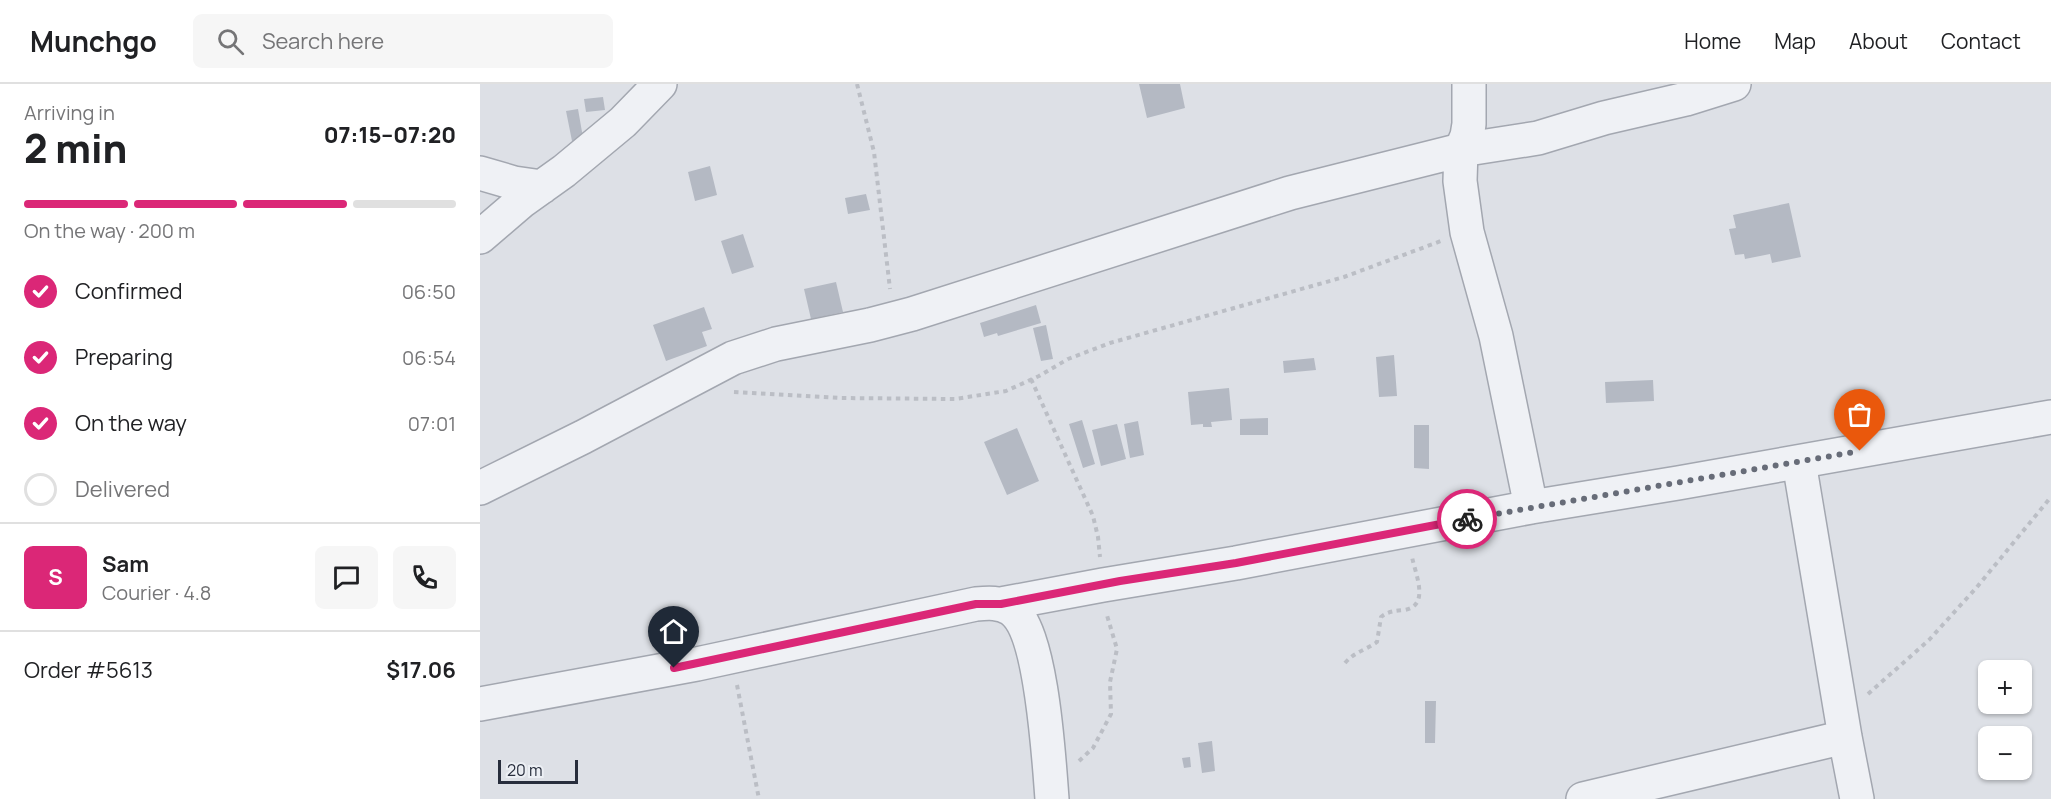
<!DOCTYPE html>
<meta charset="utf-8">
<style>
body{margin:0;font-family:Manrope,sans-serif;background:#f6f6f6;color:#202124;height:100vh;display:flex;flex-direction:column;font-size:22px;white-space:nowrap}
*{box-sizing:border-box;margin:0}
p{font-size:20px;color:#757577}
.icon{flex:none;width:33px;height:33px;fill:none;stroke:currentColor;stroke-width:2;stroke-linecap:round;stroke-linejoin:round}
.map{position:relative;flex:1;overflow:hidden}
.sheet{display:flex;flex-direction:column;background:#fff;width:480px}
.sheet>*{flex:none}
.buttons{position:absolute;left:1498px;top:576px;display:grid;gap:12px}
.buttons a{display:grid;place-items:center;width:54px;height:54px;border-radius:9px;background:#fff;box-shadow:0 2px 4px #0004;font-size:30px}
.scale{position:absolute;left:18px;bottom:15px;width:80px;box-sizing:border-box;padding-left:6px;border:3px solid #272d3c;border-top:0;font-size:16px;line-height:21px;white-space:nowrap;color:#272d3c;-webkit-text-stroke:4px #eceff4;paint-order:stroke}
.pin{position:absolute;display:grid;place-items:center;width:51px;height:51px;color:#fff;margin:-62px -26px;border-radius:50% 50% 50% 0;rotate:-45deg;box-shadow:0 0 6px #0007}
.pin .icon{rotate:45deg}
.courier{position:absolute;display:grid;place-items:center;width:60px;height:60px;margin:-30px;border:4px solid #db2777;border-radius:50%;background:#fff;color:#222;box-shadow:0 2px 8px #0007}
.summary em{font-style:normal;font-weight:800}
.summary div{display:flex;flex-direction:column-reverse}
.summary{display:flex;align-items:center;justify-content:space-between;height:102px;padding:0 24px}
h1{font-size:39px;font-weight:800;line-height:45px}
.bar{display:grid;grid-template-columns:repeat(4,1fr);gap:9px 6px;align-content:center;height:72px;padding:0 24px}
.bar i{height:8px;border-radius:4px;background:#e0e0e0}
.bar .selected{background:#db2777}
.bar p{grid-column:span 4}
.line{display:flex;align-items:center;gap:15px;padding:0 24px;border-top:2px solid #e0e0e0}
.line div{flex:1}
.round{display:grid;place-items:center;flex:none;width:63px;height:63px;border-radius:9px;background:#f6f6f6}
ol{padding:0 24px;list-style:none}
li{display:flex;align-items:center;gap:18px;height:66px}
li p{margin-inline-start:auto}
li .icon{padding:6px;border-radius:50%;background:#db2777;color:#fff;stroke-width:4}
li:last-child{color:#757577}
li i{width:33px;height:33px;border:3px solid #e0e0e0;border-radius:50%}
header{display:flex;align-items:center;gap:36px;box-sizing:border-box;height:84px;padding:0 30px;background:#fff;border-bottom:2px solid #e0e0e0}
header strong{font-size:28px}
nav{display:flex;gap:33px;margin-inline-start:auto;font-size:21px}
.search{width:420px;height:54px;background:#f6f6f6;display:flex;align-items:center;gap:15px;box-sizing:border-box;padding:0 21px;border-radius:9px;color:#757577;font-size:22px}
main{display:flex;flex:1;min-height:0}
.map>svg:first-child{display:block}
.building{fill:#b4b9c3}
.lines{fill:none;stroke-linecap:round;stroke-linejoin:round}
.minor-casing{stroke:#a3a7b0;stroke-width:36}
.path{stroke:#bbbec5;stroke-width:4;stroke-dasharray:4.5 4.5;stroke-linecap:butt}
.minor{stroke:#eff1f5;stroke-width:33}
.done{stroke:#676c78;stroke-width:6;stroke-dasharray:0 10.8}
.route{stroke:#db2777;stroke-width:8}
</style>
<header>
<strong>Munchgo</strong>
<div class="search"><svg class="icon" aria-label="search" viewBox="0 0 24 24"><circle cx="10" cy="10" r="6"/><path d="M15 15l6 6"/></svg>Search here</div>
<nav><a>Home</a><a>Map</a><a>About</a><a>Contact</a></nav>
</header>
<main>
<section class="sheet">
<div class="summary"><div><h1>2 min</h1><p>Arriving in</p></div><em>07:15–07:20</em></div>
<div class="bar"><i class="selected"></i><i class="selected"></i><i class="selected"></i><i></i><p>On the way · 200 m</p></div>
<ol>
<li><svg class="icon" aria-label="check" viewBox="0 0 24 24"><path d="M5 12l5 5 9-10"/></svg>Confirmed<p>06:50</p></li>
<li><svg class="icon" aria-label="check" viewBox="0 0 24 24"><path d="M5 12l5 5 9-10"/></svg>Preparing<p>06:54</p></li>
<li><svg class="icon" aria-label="check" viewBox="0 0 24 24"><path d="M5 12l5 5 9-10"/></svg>On the way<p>07:01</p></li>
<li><i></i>Delivered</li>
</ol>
<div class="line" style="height:108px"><b class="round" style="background:#db2777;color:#fff">S</b><div><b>Sam</b><p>Courier · 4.8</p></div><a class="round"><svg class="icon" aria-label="chat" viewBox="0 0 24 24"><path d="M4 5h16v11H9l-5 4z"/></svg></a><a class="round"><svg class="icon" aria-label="phone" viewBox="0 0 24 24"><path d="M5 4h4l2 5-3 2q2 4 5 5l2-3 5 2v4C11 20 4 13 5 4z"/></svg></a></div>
<div class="line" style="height:78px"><div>Order #5613</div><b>$17.06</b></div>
</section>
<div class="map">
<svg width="1571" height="715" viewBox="0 0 1571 715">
<rect width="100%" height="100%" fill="#dde0e6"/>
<path class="building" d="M 659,0 L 700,0 L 705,24 L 667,34 Z
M 123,13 L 125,26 L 106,28 L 104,15 Z
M 98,25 L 105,65 L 94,67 L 86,27 Z
M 230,82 L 237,111 L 215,117 L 208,88 Z
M 386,110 L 390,126 L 368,130 L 365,114 Z
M 1309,119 L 1321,173 L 1292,179 L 1290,170 L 1265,175 L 1264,170 L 1255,171 L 1249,145 L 1256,144 L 1253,131 Z
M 263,150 L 274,183 L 252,190 L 241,157 Z
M 356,198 L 363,228 L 331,235 L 324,205 Z
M 556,221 L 561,239 L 518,252 L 517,249 L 504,253 L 500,239 Z
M 224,223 L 232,245 L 222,248 L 227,262 L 186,277 L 173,241 Z
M 566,241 L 573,275 L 561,277 L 553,244 Z
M 914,271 L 917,312 L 899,313 L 896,273 Z
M 834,274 L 836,286 L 804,289 L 803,277 Z
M 1173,296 L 1174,317 L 1126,319 L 1125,298 Z
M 749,304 L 752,336 L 731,338 L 732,343 L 723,343 L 723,340 L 711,341 L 708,308 Z
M 788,334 L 788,351 L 760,351 L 760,335 Z
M 602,336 L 615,380 L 603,384 L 589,340 Z
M 658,337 L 664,371 L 650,374 L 644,340 Z
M 637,340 L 646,375 L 621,382 L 612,346 Z
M 934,341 L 949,341 L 949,385 L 934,384 Z
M 537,344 L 559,397 L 527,411 L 504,358 Z
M 945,617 L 956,617 L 955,659 L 945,659 Z
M 732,657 L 735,687 L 722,689 L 718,659 Z
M 710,673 L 711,683 L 704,684 L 702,674 Z"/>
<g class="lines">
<g class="minor-casing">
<path id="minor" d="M 989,0 L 989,40 L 987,52 L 981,66 L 980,97 L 987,148 L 1016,252 L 1051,423
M 0,89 L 34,99 L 62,103
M 0,153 L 42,117 L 84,87 L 143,38 L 180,0
M 1319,378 L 1365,653 L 1377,715
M 0,404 L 103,353 L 253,274 L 296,260 L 390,241 L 432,230 L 810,109 L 981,66 L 1058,54 L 1124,34 L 1206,15 L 1254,0
M 521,520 L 623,501 L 756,479 L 1051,423 L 1198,399 L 1571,333
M 0,620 L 217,580 L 496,520 C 508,519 520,518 531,525 C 562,546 569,677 572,715
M 1103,715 L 1365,653"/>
</g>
<path class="path" d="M 377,0 L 394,68 L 410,205
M 551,295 L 613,432 L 618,453 L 620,473
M 254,308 L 361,314 L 475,315 L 526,307 L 559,292 L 588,275 L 630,259 L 864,193 L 961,157
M 865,579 C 874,568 886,566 897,558 L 901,533 C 908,527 915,527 924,526 C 950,522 936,492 932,473
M 257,601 L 279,715
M 1388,610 L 1449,556 L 1497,503 L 1571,413
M 599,677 L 613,664 L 631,630 L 630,598 L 637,565 L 626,528"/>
<use href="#minor" class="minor"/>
</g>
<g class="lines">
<path class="done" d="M 987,435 L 1380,367"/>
<path class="route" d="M 194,584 L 496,520 L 521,520 L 640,497 L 756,479 L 987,435"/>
</g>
</svg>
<div class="buttons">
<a>+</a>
<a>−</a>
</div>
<div class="scale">20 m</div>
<div class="pin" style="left:1380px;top:367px;background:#ea580c"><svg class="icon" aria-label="bag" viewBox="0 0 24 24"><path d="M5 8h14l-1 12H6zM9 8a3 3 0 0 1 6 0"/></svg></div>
<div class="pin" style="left:194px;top:584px;background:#1f2937"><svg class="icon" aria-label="home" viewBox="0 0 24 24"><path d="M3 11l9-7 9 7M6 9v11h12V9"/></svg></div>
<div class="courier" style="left:987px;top:435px"><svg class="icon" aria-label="bike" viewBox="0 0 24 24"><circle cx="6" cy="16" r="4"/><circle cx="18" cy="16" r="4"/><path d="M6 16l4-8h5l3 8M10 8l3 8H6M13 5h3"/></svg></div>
</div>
</main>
